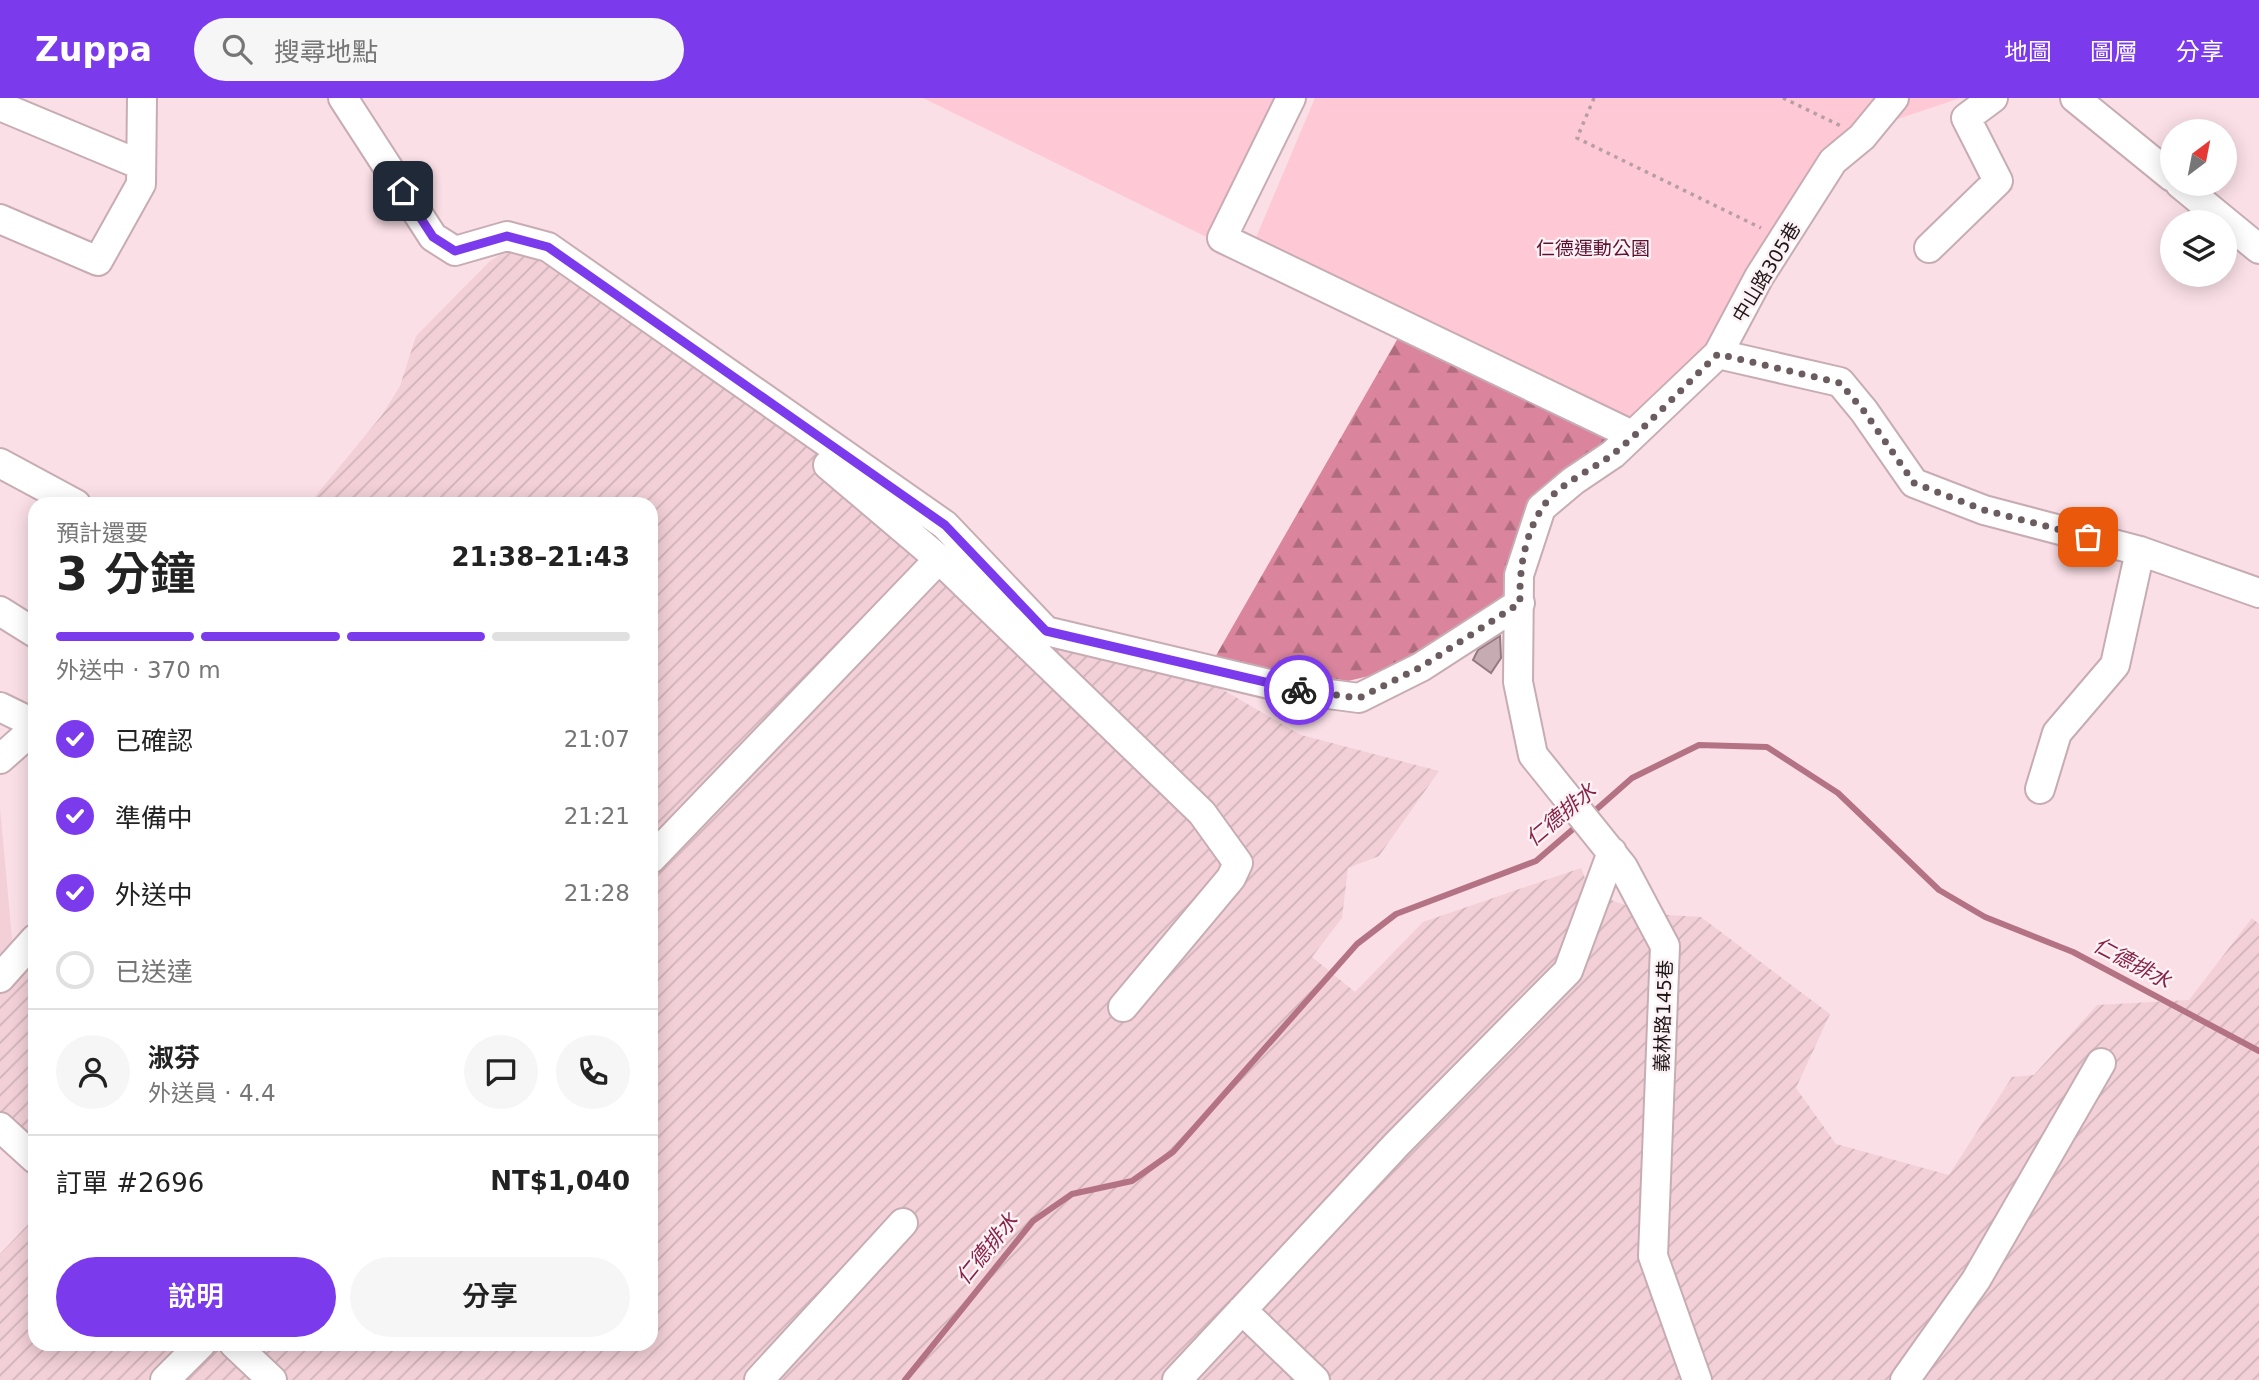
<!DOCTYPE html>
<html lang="zh-TW">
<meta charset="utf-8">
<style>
body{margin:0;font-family:"DejaVu Sans","Noto Sans TC",sans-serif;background:#f6f6f6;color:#222;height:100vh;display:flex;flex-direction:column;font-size:26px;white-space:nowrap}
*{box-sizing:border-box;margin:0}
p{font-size:23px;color:#767676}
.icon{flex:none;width:38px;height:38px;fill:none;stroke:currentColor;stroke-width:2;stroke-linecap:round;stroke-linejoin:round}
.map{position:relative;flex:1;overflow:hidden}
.sheet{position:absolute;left:28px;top:399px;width:630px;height:854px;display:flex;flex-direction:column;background:#fff;border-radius:21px;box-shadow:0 4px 18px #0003}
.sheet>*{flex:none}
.needle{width:46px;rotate:32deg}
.buttons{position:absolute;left:2160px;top:21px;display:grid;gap:14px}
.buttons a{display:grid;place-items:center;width:77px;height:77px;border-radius:50%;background:#fff;box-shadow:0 4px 18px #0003;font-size:35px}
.pin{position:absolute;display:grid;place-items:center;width:60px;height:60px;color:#fff;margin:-30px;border-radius:14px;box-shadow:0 4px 10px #0006}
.courier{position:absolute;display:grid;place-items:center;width:70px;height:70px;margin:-35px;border:5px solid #7c3aed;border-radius:50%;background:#fff;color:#222;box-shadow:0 2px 9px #0007}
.overview em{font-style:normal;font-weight:600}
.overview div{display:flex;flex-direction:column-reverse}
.overview{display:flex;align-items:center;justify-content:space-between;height:119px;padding:0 28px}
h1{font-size:46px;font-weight:600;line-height:52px}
.bar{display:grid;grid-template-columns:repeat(4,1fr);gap:10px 7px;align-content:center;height:84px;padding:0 28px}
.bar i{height:9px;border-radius:5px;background:#e0e0e0}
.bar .selected{background:#7c3aed}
.bar p{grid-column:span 4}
.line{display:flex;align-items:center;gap:18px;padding:0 28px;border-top:2px solid #e0e0e0}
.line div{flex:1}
.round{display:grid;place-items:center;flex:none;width:74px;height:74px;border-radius:37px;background:#f6f6f6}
ol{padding:0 28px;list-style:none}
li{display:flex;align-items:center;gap:21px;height:77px}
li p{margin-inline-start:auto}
li .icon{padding:7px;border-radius:50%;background:#7c3aed;color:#fff;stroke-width:4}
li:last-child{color:#767676}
li i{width:38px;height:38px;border:4px solid #e0e0e0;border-radius:50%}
.primary-button{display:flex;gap:14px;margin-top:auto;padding:14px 28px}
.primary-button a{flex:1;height:80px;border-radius:42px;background:#7c3aed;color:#fff;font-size:28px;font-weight:600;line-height:80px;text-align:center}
.primary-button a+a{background:#f6f6f6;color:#222}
header{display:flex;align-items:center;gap:42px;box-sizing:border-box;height:98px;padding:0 35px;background:#7c3aed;color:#fff}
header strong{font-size:33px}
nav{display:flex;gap:38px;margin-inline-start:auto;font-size:24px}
.search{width:490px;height:63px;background:#f6f6f6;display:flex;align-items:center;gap:18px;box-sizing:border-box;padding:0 24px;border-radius:38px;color:#767676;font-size:26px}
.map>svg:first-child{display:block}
.built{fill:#f3d0d8}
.industrial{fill:url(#industrial-furrows)}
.forest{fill:url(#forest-firs)}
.park{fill:#fec8d5}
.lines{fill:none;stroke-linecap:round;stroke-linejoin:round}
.stream{stroke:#b37384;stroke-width:6}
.building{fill:#c6acb2;stroke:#927a7f;stroke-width:2}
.minor-casing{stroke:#c7adb3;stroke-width:32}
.path{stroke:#b59fa5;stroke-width:3.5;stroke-dasharray:3.5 5;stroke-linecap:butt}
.minor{stroke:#fff;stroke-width:28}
.done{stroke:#6b5c5f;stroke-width:7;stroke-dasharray:0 12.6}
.route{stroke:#7c3aed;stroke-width:9}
.labels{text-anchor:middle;stroke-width:5;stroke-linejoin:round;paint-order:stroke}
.park-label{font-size:19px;fill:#5e1130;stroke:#fcf1f4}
.street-label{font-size:19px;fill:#1e1517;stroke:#fcf1f4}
.water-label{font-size:21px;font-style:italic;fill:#872248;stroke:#fcf1f4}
</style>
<header>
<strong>Zuppa</strong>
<div class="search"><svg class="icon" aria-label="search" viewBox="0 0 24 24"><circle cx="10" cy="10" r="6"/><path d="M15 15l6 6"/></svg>搜尋地點</div>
<nav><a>地圖</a><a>圖層</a><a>分享</a></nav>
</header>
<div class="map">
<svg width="2259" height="1282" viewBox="0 0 2259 1282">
<defs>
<pattern id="industrial-furrows" width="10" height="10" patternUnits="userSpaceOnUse" patternTransform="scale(1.75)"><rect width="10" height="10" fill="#f3d0d8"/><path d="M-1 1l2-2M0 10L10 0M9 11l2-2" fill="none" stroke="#d0b2b9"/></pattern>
<pattern id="forest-firs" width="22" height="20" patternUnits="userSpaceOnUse" patternTransform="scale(1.75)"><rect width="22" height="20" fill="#da859d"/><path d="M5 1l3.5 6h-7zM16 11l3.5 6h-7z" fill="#b06c7f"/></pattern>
</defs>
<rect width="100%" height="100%" fill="#fadfe6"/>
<path class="built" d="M 0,710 L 13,851 L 0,865 Z"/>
<path class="industrial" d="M 512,149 L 543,160 L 865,373 L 1021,501 L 1102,545 L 1156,553 L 1301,637 L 1439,673 L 1379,758 L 1348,770 L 1342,820 L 1312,859 L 1355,894 L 1423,824 L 1581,770 L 1591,795 L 1651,816 L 1701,819 L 1830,916 L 1796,990 L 1836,1046 L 1949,1077 L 2012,979 L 2034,977 L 2097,907 L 2189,902 L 2252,820 L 2259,826 L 2259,1282 L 0,1282 L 0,1156 L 35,1119 L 35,1246 L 651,1246 L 651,406 L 309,406 L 382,317 L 400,288 L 416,238 L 490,163 Z
M 35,828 L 35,1072 L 0,1044 L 0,865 Z"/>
<path class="forest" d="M 1402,233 L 1610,343 L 1542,408 L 1499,505 L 1394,572 L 1348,583 L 1214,561 Z"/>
<path class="park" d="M 923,0 L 1302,0 L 1229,150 Z
M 1315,0 L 1898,0 L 1683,287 L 1627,336 L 1252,149 Z
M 1907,0 L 1960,0 L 1886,25 Z"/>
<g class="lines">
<path class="stream" d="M 1590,717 L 1632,680 L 1699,647 L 1767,649 L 1838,695 L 1939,792 L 1985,819 L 2073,854 L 2259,953
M 905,1282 L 1033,1123 L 1072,1096 L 1132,1083 L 1173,1054 L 1357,846 L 1396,816 L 1536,763 L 1579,726"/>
</g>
<path class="building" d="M 1500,538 L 1501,560 L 1491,575 L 1473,562 L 1478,552 Z"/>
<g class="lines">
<g class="minor-casing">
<path id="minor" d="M 343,0 L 433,139 L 455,153 L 507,138 L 548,149 L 945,427 L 1046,533 L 1290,591 L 1359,600 L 1421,569 L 1520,505
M 1291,0 L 1222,140 L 1632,337
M 2075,0 L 2172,79
M 0,8 L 141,67
M 2180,86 L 2259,151
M 0,121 L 98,163 L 141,86 L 142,0
M 1929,150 L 1998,83 L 1966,20 L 1993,0
M 1718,256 L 1840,284 L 1864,313 L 1914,385 L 1984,412 L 2140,453 L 2259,495
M 0,365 L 76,406
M 828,367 L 939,461 L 1202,715 L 1238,765 L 1231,780 L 1123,909
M 0,513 L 35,535
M 0,609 L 35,626
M 0,661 L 35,630
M 2040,691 L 2057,635 L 2115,567 L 2140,453
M 651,761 L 939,461
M 0,880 L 35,841
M 0,1029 L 35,1061
M 1242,1212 L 1315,1282
M 234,1246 L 272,1282
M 165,1282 L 201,1246
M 759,1282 L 903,1125
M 1177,1282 L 1397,1046 L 1568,873 L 1612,754
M 1697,1282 L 1653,1158 L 1665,848 L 1623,769 L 1533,657 L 1518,584 L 1519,477 L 1541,410 L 1573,383 L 1613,356 L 1718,256 L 1759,179 L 1833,63 L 1862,39 L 1894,0
M 1905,1282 L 1976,1182 L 2101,965"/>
</g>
<path class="path" d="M 1594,0 L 1577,40 L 1761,130
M 1783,0 L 1841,28"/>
<use href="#minor" class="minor"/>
</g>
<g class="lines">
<path class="done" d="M 1299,592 L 1359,600 L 1421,569 L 1520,505 C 1519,474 1524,439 1541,412 C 1555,387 1591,373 1613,356 C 1650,326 1683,289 1718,256 L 1840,285 L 1864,313 L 1914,385 L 1984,412 L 2088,439"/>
<path class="route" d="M 403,93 L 433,139 L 455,153 L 507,138 L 548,149 L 945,427 L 1046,533 L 1299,592"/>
</g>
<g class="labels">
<g class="park-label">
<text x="1593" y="157">仁德運動公園</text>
</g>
<g class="street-label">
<text transform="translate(1766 174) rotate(-59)" y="7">中山路305巷</text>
<text transform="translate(1663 918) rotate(-88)" y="7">義林路145巷</text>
</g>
<g class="water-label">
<text transform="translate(1561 717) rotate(-40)" y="7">仁德排水</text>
<text transform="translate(2132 865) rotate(28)" y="7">仁德排水</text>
<text transform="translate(987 1151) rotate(-51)" y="7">仁德排水</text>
</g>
</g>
</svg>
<div class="buttons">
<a><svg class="needle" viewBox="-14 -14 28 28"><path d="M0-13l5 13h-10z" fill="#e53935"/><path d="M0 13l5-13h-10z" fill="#767676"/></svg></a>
<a><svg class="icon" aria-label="layers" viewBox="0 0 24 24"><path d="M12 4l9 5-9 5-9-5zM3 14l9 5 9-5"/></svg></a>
</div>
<div class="pin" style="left:2088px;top:439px;background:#ea580c"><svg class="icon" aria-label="bag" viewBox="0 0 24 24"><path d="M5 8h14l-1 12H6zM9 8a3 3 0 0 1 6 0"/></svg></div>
<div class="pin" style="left:403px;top:93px;background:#1f2937"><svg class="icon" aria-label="home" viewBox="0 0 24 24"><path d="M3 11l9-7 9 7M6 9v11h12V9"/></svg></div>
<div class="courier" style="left:1299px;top:592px"><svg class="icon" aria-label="bike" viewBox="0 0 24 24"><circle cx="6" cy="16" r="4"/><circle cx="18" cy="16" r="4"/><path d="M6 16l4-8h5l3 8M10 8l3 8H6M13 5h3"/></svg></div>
<section class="sheet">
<div class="overview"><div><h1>3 分鐘</h1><p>預計還要</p></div><em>21:38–21:43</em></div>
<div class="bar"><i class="selected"></i><i class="selected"></i><i class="selected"></i><i></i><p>外送中 · 370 m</p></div>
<ol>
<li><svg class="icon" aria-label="check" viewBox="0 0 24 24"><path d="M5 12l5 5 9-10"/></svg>已確認<p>21:07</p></li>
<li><svg class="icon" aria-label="check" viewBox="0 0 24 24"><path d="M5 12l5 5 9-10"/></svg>準備中<p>21:21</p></li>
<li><svg class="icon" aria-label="check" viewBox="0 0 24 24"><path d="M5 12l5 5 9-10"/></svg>外送中<p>21:28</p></li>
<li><i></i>已送達</li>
</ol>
<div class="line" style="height:126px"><a class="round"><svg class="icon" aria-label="person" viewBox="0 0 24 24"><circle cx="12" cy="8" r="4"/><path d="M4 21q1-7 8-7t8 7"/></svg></a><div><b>淑芬</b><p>外送員 · 4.4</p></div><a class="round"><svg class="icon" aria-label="chat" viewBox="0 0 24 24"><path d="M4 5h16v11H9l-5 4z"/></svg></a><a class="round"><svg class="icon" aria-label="phone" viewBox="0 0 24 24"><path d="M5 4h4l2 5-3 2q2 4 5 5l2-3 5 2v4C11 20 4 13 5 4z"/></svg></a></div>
<div class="line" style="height:91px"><div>訂單 #2696</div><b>NT$1,040</b></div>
<div class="primary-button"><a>說明</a><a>分享</a></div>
</section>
</div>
